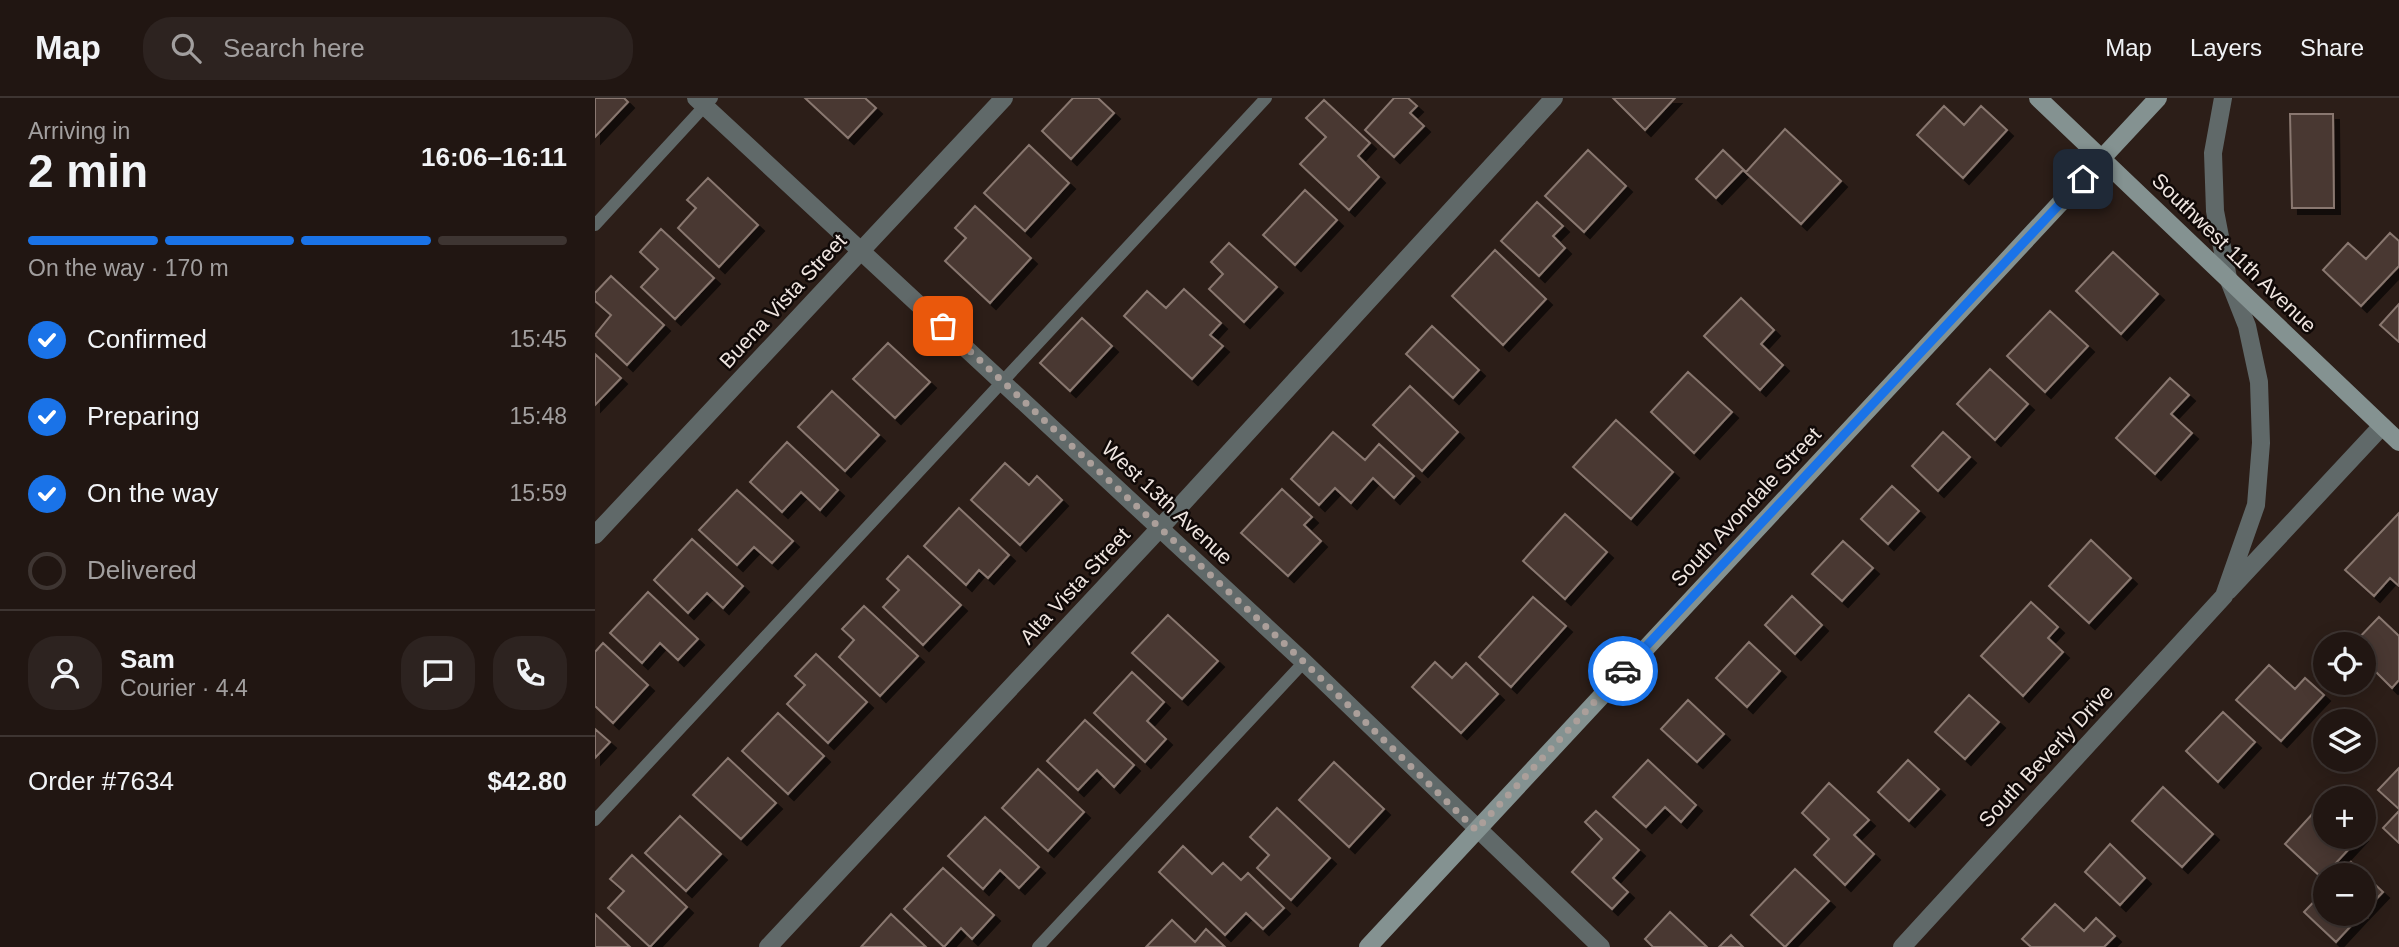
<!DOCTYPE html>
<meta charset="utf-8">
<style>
body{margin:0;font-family:Arial,sans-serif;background:#2d2320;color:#f1f3f6;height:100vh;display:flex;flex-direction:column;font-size:26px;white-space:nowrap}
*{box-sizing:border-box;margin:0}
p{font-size:23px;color:#a29f9f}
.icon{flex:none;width:38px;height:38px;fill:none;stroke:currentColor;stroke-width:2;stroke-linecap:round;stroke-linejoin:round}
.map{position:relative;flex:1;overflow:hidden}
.panel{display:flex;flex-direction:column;background:#211612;width:595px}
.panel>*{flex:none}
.tools{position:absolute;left:1718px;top:534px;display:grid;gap:14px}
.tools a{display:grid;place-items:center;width:63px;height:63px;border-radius:50%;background:#211612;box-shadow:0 4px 18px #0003,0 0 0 2px #3e3532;font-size:35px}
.pin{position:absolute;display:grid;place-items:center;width:60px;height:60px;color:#fff;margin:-30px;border-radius:14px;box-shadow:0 4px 10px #0006}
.courier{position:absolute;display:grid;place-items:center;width:70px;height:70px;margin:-35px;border:5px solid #1a73e8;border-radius:50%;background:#fff;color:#222;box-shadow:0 2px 9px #0007}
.headline em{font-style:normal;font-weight:700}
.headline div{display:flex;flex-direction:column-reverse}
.headline{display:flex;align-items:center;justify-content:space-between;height:119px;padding:0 28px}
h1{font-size:46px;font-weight:700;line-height:52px}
.bar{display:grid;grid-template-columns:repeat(4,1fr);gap:10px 7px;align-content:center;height:84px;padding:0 28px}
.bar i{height:9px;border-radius:5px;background:#3e3532}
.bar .current{background:#1a73e8}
.bar p{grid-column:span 4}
.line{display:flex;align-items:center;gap:18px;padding:0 28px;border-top:2px solid #3e3532}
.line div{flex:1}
.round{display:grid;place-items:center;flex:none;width:74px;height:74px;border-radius:28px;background:#2d2320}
ol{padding:0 28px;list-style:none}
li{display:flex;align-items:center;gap:21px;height:77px}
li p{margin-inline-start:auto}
li .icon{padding:7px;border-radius:50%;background:#1a73e8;color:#fff;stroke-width:4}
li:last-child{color:#a29f9f}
li i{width:38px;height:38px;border:4px solid #3e3532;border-radius:50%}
header{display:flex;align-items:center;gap:42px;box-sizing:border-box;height:98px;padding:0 35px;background:#211612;border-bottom:2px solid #3e3532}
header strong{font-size:33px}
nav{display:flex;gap:38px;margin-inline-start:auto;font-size:24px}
.search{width:490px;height:63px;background:#2d2320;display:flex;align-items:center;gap:18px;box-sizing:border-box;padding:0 24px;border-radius:28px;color:#a29f9f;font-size:26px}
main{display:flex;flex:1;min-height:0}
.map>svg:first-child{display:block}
.building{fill:#483932;stroke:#89776f;stroke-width:2;filter:url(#shadow)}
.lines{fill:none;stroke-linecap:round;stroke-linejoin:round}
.lane{stroke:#606969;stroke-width:12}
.street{stroke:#606969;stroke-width:18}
.secondary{stroke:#849291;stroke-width:18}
.done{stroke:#ab9f9a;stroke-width:7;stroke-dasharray:0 12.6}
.route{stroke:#1a73e8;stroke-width:9}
.labels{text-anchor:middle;stroke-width:5;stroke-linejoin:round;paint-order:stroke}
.street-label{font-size:21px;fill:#efe5e0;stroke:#100907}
</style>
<header>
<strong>Map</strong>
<div class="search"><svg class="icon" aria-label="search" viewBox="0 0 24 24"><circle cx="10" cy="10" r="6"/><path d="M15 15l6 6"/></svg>Search here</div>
<nav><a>Map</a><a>Layers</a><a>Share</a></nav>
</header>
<main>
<section class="panel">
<div class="headline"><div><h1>2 min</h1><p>Arriving in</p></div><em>16:06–16:11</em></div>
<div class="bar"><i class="current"></i><i class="current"></i><i class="current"></i><i></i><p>On the way · 170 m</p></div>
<ol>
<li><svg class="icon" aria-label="check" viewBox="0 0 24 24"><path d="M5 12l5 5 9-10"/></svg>Confirmed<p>15:45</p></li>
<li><svg class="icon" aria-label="check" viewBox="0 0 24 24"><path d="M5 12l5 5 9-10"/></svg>Preparing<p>15:48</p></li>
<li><svg class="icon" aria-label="check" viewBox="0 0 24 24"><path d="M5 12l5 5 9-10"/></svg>On the way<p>15:59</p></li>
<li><i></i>Delivered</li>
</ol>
<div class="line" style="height:126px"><a class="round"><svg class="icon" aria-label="person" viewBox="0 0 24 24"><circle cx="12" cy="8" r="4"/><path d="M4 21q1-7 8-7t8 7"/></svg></a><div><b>Sam</b><p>Courier · 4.4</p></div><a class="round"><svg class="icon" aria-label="chat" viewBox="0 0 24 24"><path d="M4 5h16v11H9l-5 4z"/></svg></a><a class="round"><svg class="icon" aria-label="phone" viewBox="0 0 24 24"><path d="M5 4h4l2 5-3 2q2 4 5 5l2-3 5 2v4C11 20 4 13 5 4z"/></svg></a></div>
<div class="line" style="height:91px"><div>Order #7634</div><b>$42.80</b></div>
</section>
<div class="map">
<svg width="1804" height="849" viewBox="0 0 1804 849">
<defs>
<filter id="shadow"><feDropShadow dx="6" dy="6" stdDeviation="0" flood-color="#0009"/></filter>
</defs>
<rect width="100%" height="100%" fill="#2c1e18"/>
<path class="building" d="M 0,0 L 29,0 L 33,4 L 0,39 Z
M 210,0 L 270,0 L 281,10 L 253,40 Z
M 478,0 L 503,0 L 519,15 L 476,61 L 447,33 Z
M 799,0 L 813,0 L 822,8 L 815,15 L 829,28 L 799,59 L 770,32 Z
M 1018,0 L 1080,0 L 1050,32 Z
M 729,2 L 775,45 L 763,58 L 784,79 L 754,112 L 705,66 L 731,39 L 711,20 Z
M 1349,8 L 1369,27 L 1386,8 L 1412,32 L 1368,80 L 1322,37 Z
M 1695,16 L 1738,16 L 1739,110 L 1697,110 Z
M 1190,31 L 1246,83 L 1206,126 L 1148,72 L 1121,100 L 1101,81 L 1128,52 L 1151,74 Z
M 434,47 L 474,85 L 430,133 L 389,95 Z
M 993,52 L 1031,88 L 989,134 L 950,98 Z
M 113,80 L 163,127 L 124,169 L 83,130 L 101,110 L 92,102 Z
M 710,92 L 742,122 L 700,167 L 668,137 Z
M 942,104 L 968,128 L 958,138 L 970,150 L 944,178 L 906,143 Z
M 380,108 L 436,160 L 395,205 L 350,163 L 371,140 L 360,130 Z
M 66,131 L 119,180 L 80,221 L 46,189 L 63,171 L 45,154 Z
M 1795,135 L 1804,143 L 1804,168 L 1766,208 L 1728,172 L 1753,145 L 1771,161 Z
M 634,145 L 682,189 L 649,224 L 614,191 L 628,176 L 616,164 Z
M 900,152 L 951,201 L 908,247 L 857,198 Z
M 1518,154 L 1563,196 L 1526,236 L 1481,193 Z
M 16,178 L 69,227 L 32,267 L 0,237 L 16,217 L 0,203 L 0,195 Z
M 589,191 L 626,225 L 615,237 L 628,248 L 597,281 L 529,218 L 552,193 L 571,210 Z
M 1146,200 L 1179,232 L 1166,246 L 1188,267 L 1165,292 L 1109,238 Z
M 1804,206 L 1804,244 L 1785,227 Z
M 1455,213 L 1493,248 L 1450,294 L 1412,258 Z
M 487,220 L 517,248 L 475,293 L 445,265 Z
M 837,228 L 884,272 L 858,300 L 811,256 Z
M 293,245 L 335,284 L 300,320 L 258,281 Z
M 0,256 L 26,280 L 0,307 Z
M 1395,271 L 1433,306 L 1400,342 L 1362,306 Z
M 1093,274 L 1137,314 L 1099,355 L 1056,314 Z
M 1575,280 L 1594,297 L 1576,316 L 1597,335 L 1560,376 L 1521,340 Z
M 815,288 L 863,334 L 827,373 L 778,327 Z
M 237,293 L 284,337 L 250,373 L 203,329 Z
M 1021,322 L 1078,374 L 1036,421 L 978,369 Z
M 738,334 L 770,362 L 784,346 L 819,378 L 799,400 L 778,380 L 756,405 L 740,390 L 724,407 L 696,381 Z
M 1348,334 L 1375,359 L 1343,393 L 1317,368 Z
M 192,344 L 243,392 L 225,412 L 206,394 L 187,414 L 155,384 Z
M 410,365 L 434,387 L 442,378 L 467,402 L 425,447 L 376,402 Z
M 1297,388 L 1324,413 L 1293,446 L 1266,421 Z
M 687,391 L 717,419 L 709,427 L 726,443 L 693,478 L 646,435 Z
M 142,392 L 198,443 L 177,465 L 159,449 L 142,467 L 104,432 Z
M 364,410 L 414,457 L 393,480 L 384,472 L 371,487 L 329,448 Z
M 1804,415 L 1804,488 L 1795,480 L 1779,498 L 1750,472 Z
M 970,416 L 1012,454 L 970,501 L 928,463 Z
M 97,441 L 148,488 L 128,510 L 112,495 L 93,515 L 59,482 Z
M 1496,442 L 1536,480 L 1494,525 L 1454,488 Z
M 1248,443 L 1278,470 L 1247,503 L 1217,476 Z
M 313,458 L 366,507 L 328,547 L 288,509 L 304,492 L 292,481 Z
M 53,494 L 103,541 L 83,562 L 65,545 L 47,565 L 15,535 Z
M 1197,498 L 1227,527 L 1200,556 L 1170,527 Z
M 938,499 L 971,528 L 916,589 L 884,559 Z
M 1436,504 L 1463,529 L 1453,540 L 1468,554 L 1428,598 L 1386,558 Z
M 269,508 L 323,558 L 285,598 L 244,559 L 259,542 L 247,531 Z
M 573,517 L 623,563 L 587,601 L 537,555 Z
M 1784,519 L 1804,538 L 1804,582 L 1797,590 L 1769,562 L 1769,546 L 1758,546 Z
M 1154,544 L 1185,573 L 1152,609 L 1121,580 Z
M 8,545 L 53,587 L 18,625 L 0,608 L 0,554 Z
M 221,556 L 272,604 L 233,645 L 192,606 L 210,587 L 200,578 Z
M 840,564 L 857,580 L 871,565 L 903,596 L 866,635 L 817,589 Z
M 1674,567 L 1700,591 L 1710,580 L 1729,597 L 1686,643 L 1641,602 Z
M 537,574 L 569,604 L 552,623 L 571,641 L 550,664 L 499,615 Z
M 1374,597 L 1404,624 L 1370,661 L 1340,634 Z
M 1093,602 L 1129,636 L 1102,664 L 1066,631 Z
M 1628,614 L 1660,644 L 1623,684 L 1591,653 Z
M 183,615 L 229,658 L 193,696 L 147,653 Z
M 490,622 L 539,667 L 519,689 L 502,672 L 483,692 L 452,663 Z
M 0,631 L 15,644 L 0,660 Z
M 133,660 L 181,705 L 146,741 L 98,697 Z
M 1053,662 L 1101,707 L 1086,724 L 1070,709 L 1051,729 L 1018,699 Z
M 1313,662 L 1344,691 L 1314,723 L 1283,694 Z
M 739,664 L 789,711 L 754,749 L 704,702 Z
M 1804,670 L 1804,711 L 1783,692 Z
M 443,671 L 489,714 L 453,753 L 407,710 Z
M 1234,685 L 1274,722 L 1259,737 L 1279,756 L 1250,787 L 1219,757 L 1234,741 L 1207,715 Z
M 1568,689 L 1618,736 L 1587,769 L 1537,723 Z
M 1730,702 L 1731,738 L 1766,738 L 1727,780 L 1690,746 Z
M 682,710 L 735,760 L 696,802 L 662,770 L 674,757 L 655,739 Z
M 1001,713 L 1044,752 L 1018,780 L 1033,794 L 1017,811 L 977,774 L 1007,741 L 990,724 Z
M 1804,713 L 1804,745 L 1788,730 Z
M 85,718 L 126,756 L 91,793 L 50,755 Z
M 390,719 L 444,769 L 424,790 L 405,772 L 388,791 L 353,758 Z
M 1515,746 L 1550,780 L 1525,807 L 1490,774 Z
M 588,748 L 617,776 L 628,765 L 646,782 L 653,775 L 689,810 L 668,831 L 651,815 L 630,837 L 564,774 Z
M 37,757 L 92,809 L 55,849 L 13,810 L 29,793 L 15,781 Z
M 1756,764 L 1788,794 L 1769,814 L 1769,777 L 1743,777 Z
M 348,770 L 399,817 L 377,841 L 366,830 L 349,849 L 309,811 Z
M 1200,771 L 1234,803 L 1190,849 L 1156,817 Z
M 1731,791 L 1731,816 L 1767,816 L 1741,844 L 1709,814 Z
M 1460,806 L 1489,833 L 1501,820 L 1520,838 L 1509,849 L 1436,849 L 1427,841 Z
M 1075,814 L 1112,849 L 1058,849 L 1050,841 Z
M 0,816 L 35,849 L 0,849 Z
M 296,816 L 331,849 L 266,849 Z
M 577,822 L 600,844 L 611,831 L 630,849 L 551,849 Z
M 1136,837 L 1148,849 L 1124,849 Z"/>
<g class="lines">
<path class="lane" d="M 0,127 L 117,0
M 0,722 L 671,0
M 443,849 L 709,564"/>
<path class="street" d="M 101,0 L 709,564 L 1006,849
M 0,437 L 409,0
M 1633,493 L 1787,328
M 173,849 L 565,430 L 959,0
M 1307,849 L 1629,498 L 1661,407 L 1666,345 L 1664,284 L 1652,228 L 1633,180 L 1620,113 L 1618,55 L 1628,0"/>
<path class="secondary" d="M 1443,0 L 1804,344
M 773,849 L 1563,0"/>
</g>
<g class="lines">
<path class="done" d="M 348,228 L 709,564 L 881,732 L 1028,573"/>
<path class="route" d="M 1028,573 L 1488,81"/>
</g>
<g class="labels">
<g class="street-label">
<text transform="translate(1639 155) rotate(44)" y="7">Southwest 11th Avenue</text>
<text transform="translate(188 203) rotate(-47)" y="7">Buena Vista Street</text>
<text transform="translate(572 405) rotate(43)" y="7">West 13th Avenue</text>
<text transform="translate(1151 409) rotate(-47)" y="7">South Avondale Street</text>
<text transform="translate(480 488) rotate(-47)" y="7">Alta Vista Street</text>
<text transform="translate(1451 658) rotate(-47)" y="7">South Beverly Drive</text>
</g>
</g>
</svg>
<div class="tools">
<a><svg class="icon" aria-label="locate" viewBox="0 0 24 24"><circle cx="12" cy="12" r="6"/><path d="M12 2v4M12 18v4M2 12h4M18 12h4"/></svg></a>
<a><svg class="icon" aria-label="layers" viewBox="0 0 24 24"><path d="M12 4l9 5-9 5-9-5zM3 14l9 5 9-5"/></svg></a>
<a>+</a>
<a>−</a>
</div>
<div class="pin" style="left:348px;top:228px;background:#ea580c"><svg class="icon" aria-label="bag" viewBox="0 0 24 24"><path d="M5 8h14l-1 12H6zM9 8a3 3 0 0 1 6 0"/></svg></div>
<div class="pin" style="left:1488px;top:81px;background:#1f2937"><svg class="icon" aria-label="home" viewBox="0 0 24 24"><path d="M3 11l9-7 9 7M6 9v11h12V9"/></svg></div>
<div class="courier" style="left:1028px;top:573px"><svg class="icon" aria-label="car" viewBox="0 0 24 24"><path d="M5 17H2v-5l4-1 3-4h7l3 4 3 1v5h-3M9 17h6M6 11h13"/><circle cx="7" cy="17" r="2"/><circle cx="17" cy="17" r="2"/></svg></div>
</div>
</main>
